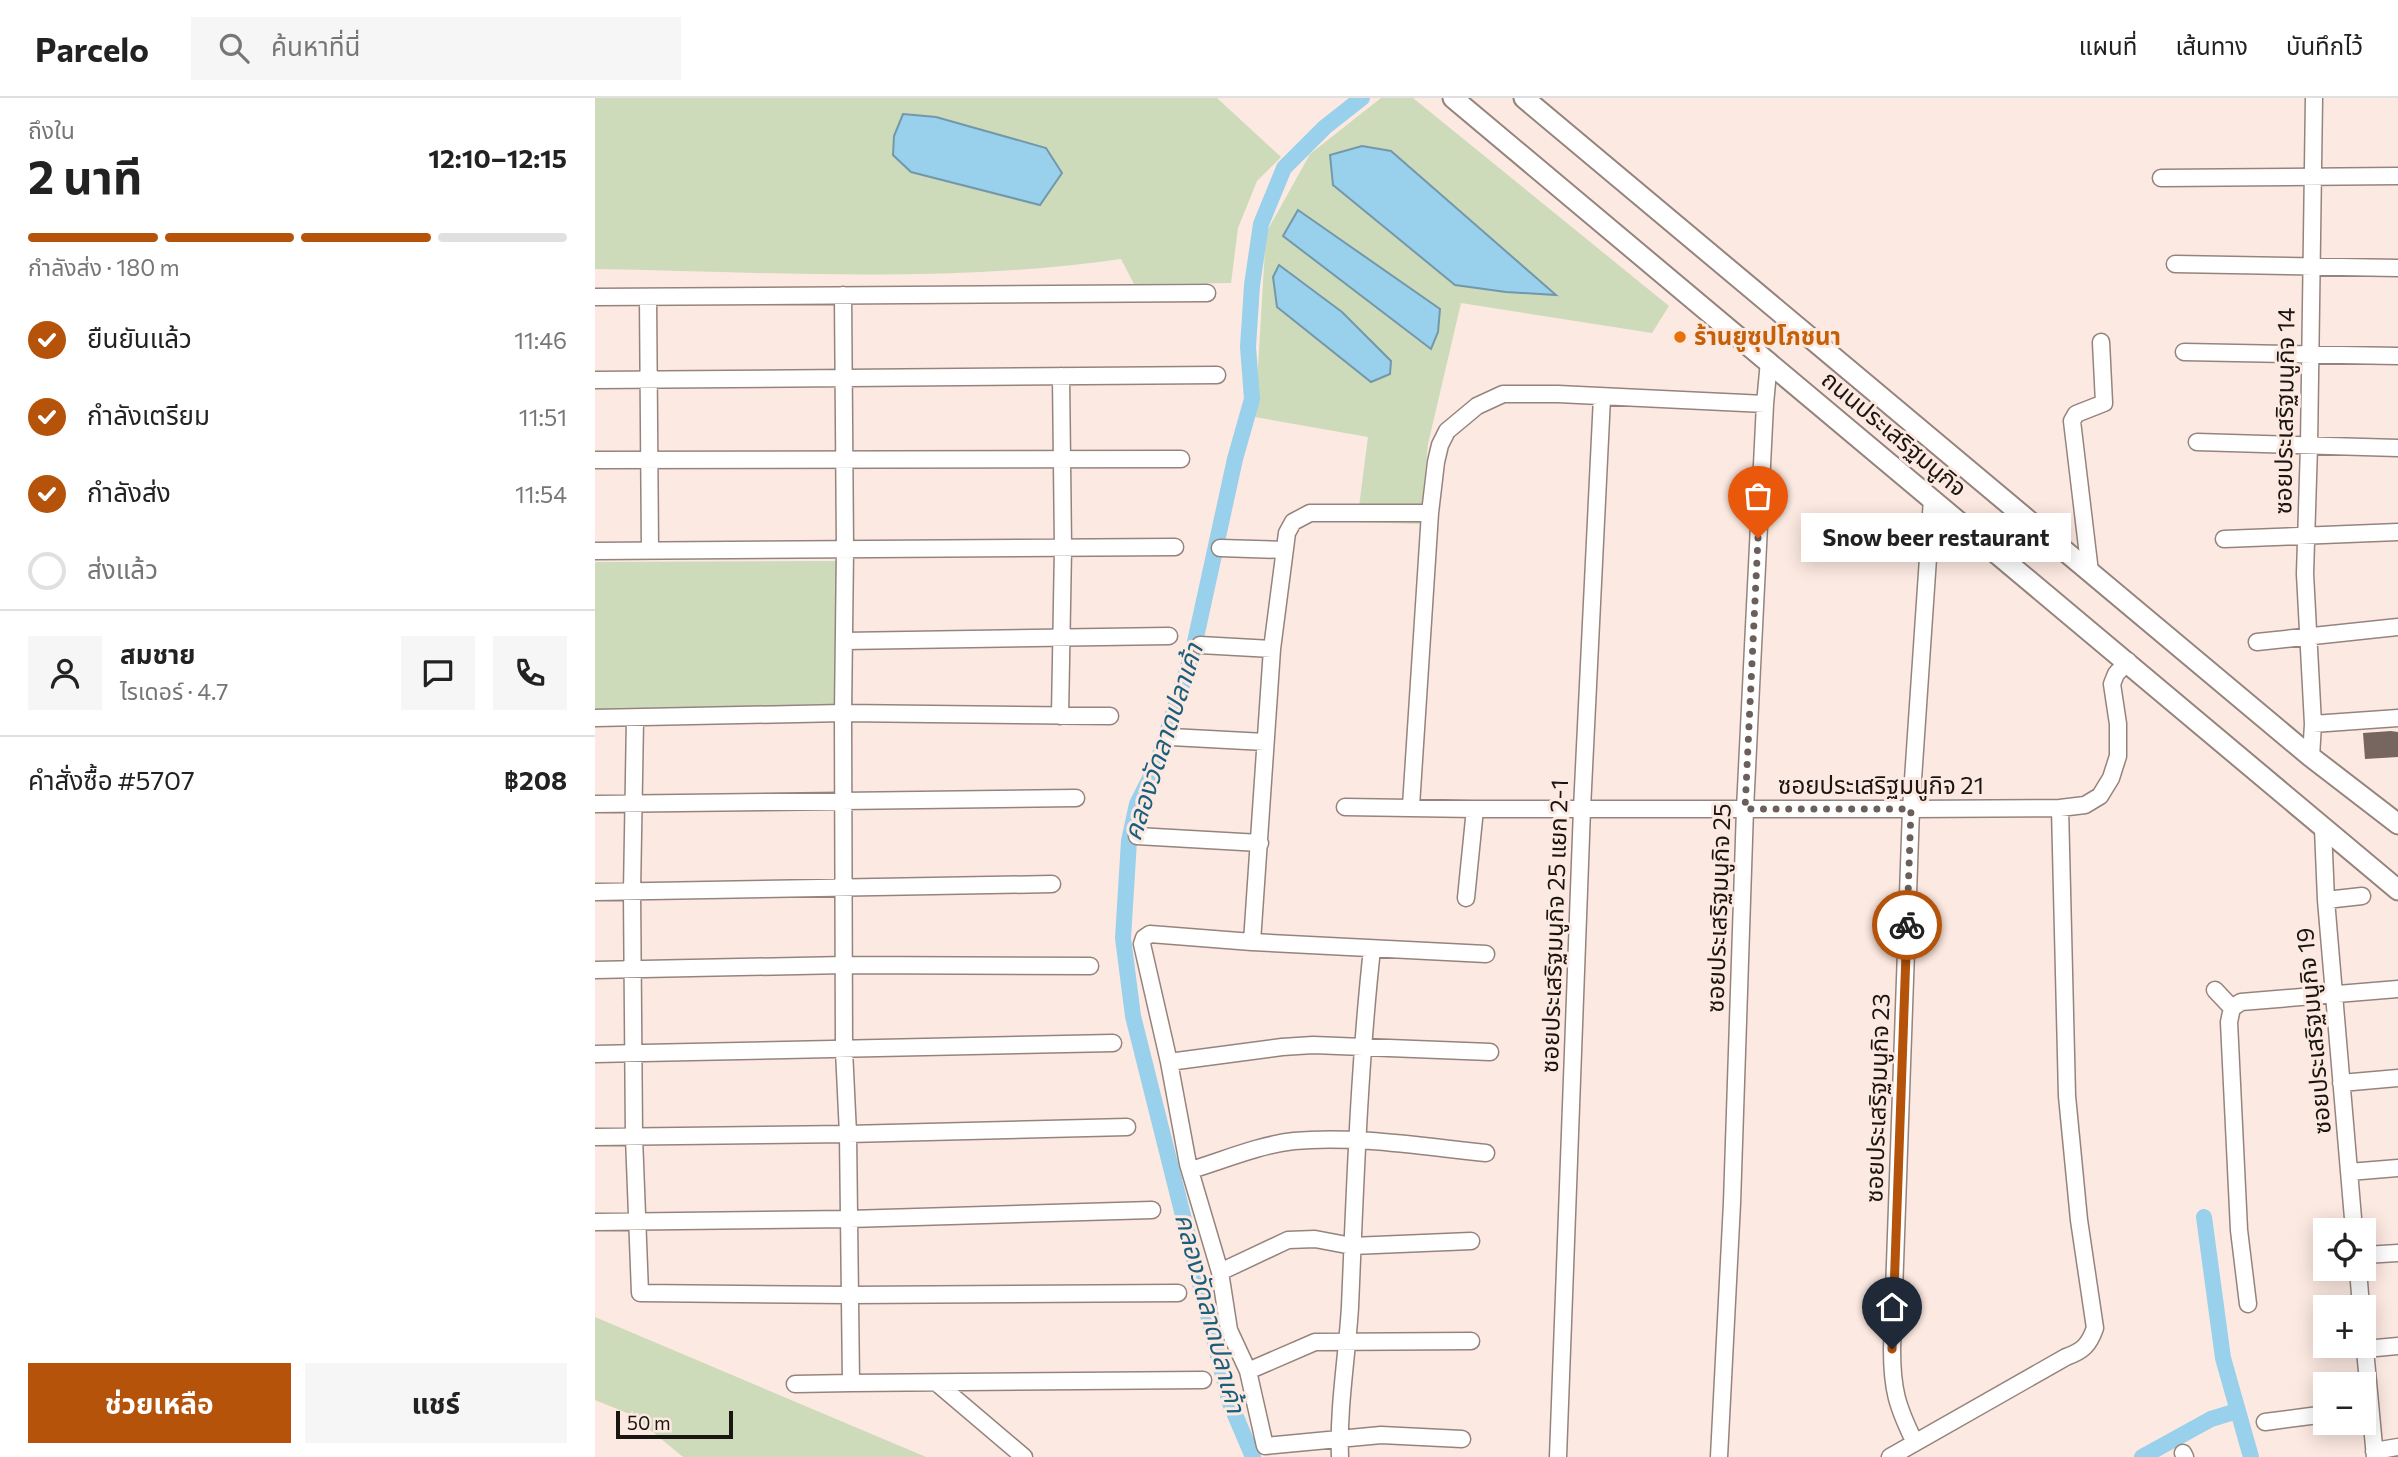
<!DOCTYPE html>
<html lang="th">
<meta charset="utf-8">
<style>
body{margin:0;font-family:Commissioner,"Noto Sans Thai",sans-serif;background:#f6f6f6;color:#222;height:100vh;display:flex;flex-direction:column;font-size:26px;white-space:nowrap}
*{box-sizing:border-box;margin:0}
p{font-size:23px;color:#767676}
.icon{flex:none;width:38px;height:38px;fill:none;stroke:currentColor;stroke-width:2;stroke-linecap:round;stroke-linejoin:round}
.map{position:relative;flex:1;overflow:hidden}
.side{display:flex;flex-direction:column;background:#fff;width:595px}
.side>*{flex:none}
.fabs{position:absolute;left:1718px;top:1120px;display:grid;gap:14px}
.fabs a{display:grid;place-items:center;width:63px;height:63px;border-radius:0px;background:#fff;box-shadow:0 4px 18px #0003;font-size:35px}
.scale{position:absolute;left:21px;bottom:18px;width:117px;box-sizing:border-box;padding-left:7px;border:4px solid #1b1512;border-top:0;font-size:19px;line-height:24px;white-space:nowrap;color:#1b1512;-webkit-text-stroke:5px #fce9e1;paint-order:stroke}
.pin{position:absolute;display:grid;place-items:center;width:60px;height:60px;color:#fff;margin:-72px -30px;border-radius:50% 50% 50% 0;rotate:-45deg;box-shadow:0 0 7px #0007}
.pin .icon{rotate:45deg}
.courier{position:absolute;display:grid;place-items:center;width:70px;height:70px;margin:-35px;border:5px solid #b45309;border-radius:50%;background:#fff;color:#222;box-shadow:0 2px 9px #0007}
.bubble{position:absolute;height:49px;border-radius:0px;background:#fff;box-shadow:0 4px 18px #0003;font-size:23px;font-weight:700;line-height:49px;text-align:center}
.headline em{font-style:normal;font-weight:700}
.headline div{display:flex;flex-direction:column-reverse}
.headline{display:flex;align-items:center;justify-content:space-between;height:119px;padding:0 28px}
h1{font-size:46px;font-weight:700;line-height:52px}
.bar{display:grid;grid-template-columns:repeat(4,1fr);gap:10px 7px;align-content:center;height:84px;padding:0 28px}
.bar i{height:9px;border-radius:5px;background:#e0e0e0}
.bar .selected{background:#b45309}
.bar p{grid-column:span 4}
.line{display:flex;align-items:center;gap:18px;padding:0 28px;border-top:2px solid #e0e0e0}
.line div{flex:1}
.round{display:grid;place-items:center;flex:none;width:74px;height:74px;border-radius:0px;background:#f6f6f6}
ol{padding:0 28px;list-style:none}
li{display:flex;align-items:center;gap:21px;height:77px}
li p{margin-inline-start:auto}
li .icon{padding:7px;border-radius:50%;background:#b45309;color:#fff;stroke-width:4}
li:last-child{color:#767676}
li i{width:38px;height:38px;border:4px solid #e0e0e0;border-radius:50%}
.button{display:flex;gap:14px;margin-top:auto;padding:14px 28px}
.button a{flex:1;height:80px;border-radius:0px;background:#b45309;color:#fff;font-size:28px;font-weight:700;line-height:80px;text-align:center}
.button a+a{background:#f6f6f6;color:#222}
header{display:flex;align-items:center;gap:42px;box-sizing:border-box;height:98px;padding:0 35px;background:#fff;border-bottom:2px solid #e0e0e0}
header strong{font-size:33px}
nav{display:flex;gap:38px;margin-inline-start:auto;font-size:24px}
.search{width:490px;height:63px;background:#f6f6f6;display:flex;align-items:center;gap:18px;box-sizing:border-box;padding:0 24px;border-radius:0px;color:#767676;font-size:26px}
main{display:flex;flex:1;min-height:0}
.map>svg:first-child{display:block}
.green{fill:#cddbba}
.water{fill:#99d0ec;stroke:#7398ab;stroke-width:2}
.lines{fill:none;stroke-linecap:round;stroke-linejoin:round}
.canal{stroke:#99d0ec;stroke-width:16}
.building{fill:#76665f}
.minor-casing{stroke:#95847d;stroke-width:19}
.major-casing{stroke:#95847d;stroke-width:23}
.minor{stroke:#fff;stroke-width:16}
.major{stroke:#fff;stroke-width:19}
.done{stroke:#6a5f5a;stroke-width:7;stroke-dasharray:0 12.6}
.route{stroke:#b45309;stroke-width:9}
.food-dot{fill:#e8710a;stroke:#fce9e1;stroke-width:2.5}
.labels{text-anchor:middle;stroke-width:6;stroke-linejoin:round;paint-order:stroke}
.food-label{font-size:24px;font-weight:bold;fill:#c56008;stroke:#fce9e1;text-anchor:start}
.street-label{font-size:24px;fill:#1b1512;stroke:#fce9e1}
.water-label{font-size:26px;font-style:italic;fill:#1b5e7b;stroke:#fce9e1}
</style>
<header>
<strong>Parcelo</strong>
<div class="search"><svg class="icon" aria-label="search" viewBox="0 0 24 24"><circle cx="10" cy="10" r="6"/><path d="M15 15l6 6"/></svg>ค้นหาที่นี่</div>
<nav><a>แผนที่</a><a>เส้นทาง</a><a>บันทึกไว้</a></nav>
</header>
<main>
<section class="side">
<div class="headline"><div><h1>2 นาที</h1><p>ถึงใน</p></div><em>12:10–12:15</em></div>
<div class="bar"><i class="selected"></i><i class="selected"></i><i class="selected"></i><i></i><p>กำลังส่ง · 180 m</p></div>
<ol>
<li><svg class="icon" aria-label="check" viewBox="0 0 24 24"><path d="M5 12l5 5 9-10"/></svg>ยืนยันแล้ว<p>11:46</p></li>
<li><svg class="icon" aria-label="check" viewBox="0 0 24 24"><path d="M5 12l5 5 9-10"/></svg>กำลังเตรียม<p>11:51</p></li>
<li><svg class="icon" aria-label="check" viewBox="0 0 24 24"><path d="M5 12l5 5 9-10"/></svg>กำลังส่ง<p>11:54</p></li>
<li><i></i>ส่งแล้ว</li>
</ol>
<div class="line" style="height:126px"><a class="round"><svg class="icon" aria-label="person" viewBox="0 0 24 24"><circle cx="12" cy="8" r="4"/><path d="M4 21q1-7 8-7t8 7"/></svg></a><div><b>สมชาย</b><p>ไรเดอร์ · 4.7</p></div><a class="round"><svg class="icon" aria-label="chat" viewBox="0 0 24 24"><path d="M4 5h16v11H9l-5 4z"/></svg></a><a class="round"><svg class="icon" aria-label="phone" viewBox="0 0 24 24"><path d="M5 4h4l2 5-3 2q2 4 5 5l2-3 5 2v4C11 20 4 13 5 4z"/></svg></a></div>
<div class="line" style="height:91px"><div>คำสั่งซื้อ #5707</div><b>฿208</b></div>
<div class="button"><a>ช่วยเหลือ</a><a>แชร์</a></div>
</section>
<div class="map">
<svg width="1803" height="1359" viewBox="0 0 1803 1359">
<rect width="100%" height="100%" fill="#fce9e1"/>
<path class="green" d="M 0,0 L 622,0 L 686,59 L 662,83 L 643,130 L 636,185 L 539,186 L 526,161 C 352,186 175,174 0,171 Z
M 786,0 L 818,0 L 1074,208 L 1057,235 L 866,205 L 833,346 L 825,426 L 762,424 L 773,339 L 660,319 L 671,135 L 715,56 Z
M 258,463 L 258,623 L 0,626 L 0,464 Z
M 0,1219 L 331,1359 L 88,1359 L 37,1317 L 0,1302 Z"/>
<path class="water" d="M 308,16 L 341,19 L 451,50 L 467,75 L 445,107 L 316,74 L 298,57 L 299,38 Z
M 767,48 L 796,53 L 961,197 L 911,194 L 860,187 L 738,87 L 735,57 Z
M 703,112 L 845,211 L 843,234 L 836,251 L 688,138 Z
M 684,167 L 747,214 L 796,263 L 795,276 L 776,284 L 682,209 L 678,179 Z"/>
<g class="lines">
<path class="canal" d="M 1609,1119 L 1628,1260 L 1656,1359
M 658,1359 L 635,1305 L 538,918 L 528,840 L 534,743 L 542,706 L 562,666 L 598,553 L 640,361 L 657,301 L 653,249 L 657,187 L 666,126 L 689,70 L 730,29 L 767,0
M 1547,1359 L 1616,1321 L 1642,1313"/>
</g>
<path class="building" d="M 1796,633 L 1803,634 L 1803,659 L 1770,661 L 1768,635 Z"/>
<g class="lines">
<g class="minor-casing">
<path id="minor" d="M 1566,80 L 1803,78
M 1580,166 L 1803,170
M 248,197 L 250,452 L 248,615 L 249,952 L 253,1036 L 256,1285 L 608,1282
M 0,199 L 612,195
M 53,199 L 55,452
M 1589,254 L 1803,258
M 0,282 L 622,277
M 1602,344 L 1803,350
M 0,362 L 586,361
M 1629,441 L 1803,434
M 625,450 L 689,452
M 0,453 L 580,449
M 1495,474 L 1477,323 L 1481,316 L 1509,305 L 1506,244
M 249,543 L 574,538
M 1662,544 L 1803,529
M 605,547 L 677,551
M 465,618 L 468,450 L 466,278
M 0,620 L 248,615 L 515,618
M 40,621 L 37,794 L 39,1039 L 45,1195 L 254,1197 L 583,1195
M 1718,626 L 1803,620
M 576,639 L 670,644
M 1716,659 L 1718,626 L 1710,476 L 1714,348 L 1719,0
M 0,706 L 481,700
M 816,708 L 835,415 L 841,364 L 845,347 L 852,333 L 882,308 L 908,296 L 963,296 L 1170,306
M 750,709 L 880,711 L 1316,711 L 1465,710 L 1490,707 L 1505,698 L 1516,680 L 1523,658 L 1523,626 L 1517,586 L 1521,576 L 1533,563
M 1728,730 L 1731,802 L 1759,1132
M 542,738 L 665,745
M 0,794 L 457,786
M 871,800 L 880,711
M 1731,802 L 1767,798
M 657,844 L 677,551 L 692,435 L 698,424 L 715,415 L 835,415
M 0,872 L 250,867 L 495,868
M 1620,892 L 1637,910
M 0,956 L 518,945
M 574,964 L 687,949 L 718,947 L 895,954
M 1746,985 L 1803,980
M 0,1039 L 253,1036 L 532,1029
M 596,1072 C 629,1062 664,1047 699,1043 C 759,1037 831,1049 891,1055
M 1754,1074 L 1803,1070
M 0,1124 L 254,1121 L 557,1112
M 1769,1157 L 1803,1155
M 1763,1171 L 1766,1209
M 625,1174 L 693,1142 L 720,1141 L 757,1148 L 876,1143
M 1653,1206 L 1644,1132 L 1634,924 L 1637,910 L 1646,904 L 1803,891
M 1769,1241 L 1780,1359
M 1770,1251 L 1803,1248
M 653,1273 L 720,1244 L 876,1243
M 200,1286 L 256,1285
M 343,1286 L 429,1359
M 1670,1324 L 1731,1316
M 867,1341 L 786,1337 L 670,1348 L 653,1273 L 634,1232 L 625,1174 L 593,1066 L 574,964 L 547,846 L 549,840 L 555,836 L 657,844 L 891,856
M 1320,1345 C 1302,1308 1297,1292 1297,1251 L 1316,711 L 1337,401
M 1779,1353 L 1803,1349
M 1588,1355 L 1590,1359
M 745,1359 C 743,1309 752,1259 755,1209 C 760,1090 764,970 777,851
M 963,1359 L 987,711 L 1007,299
M 1124,1359 L 1137,1105 L 1150,711 L 1170,306 L 1174,263
M 1295,1359 L 1471,1259 C 1488,1253 1494,1247 1500,1230 L 1484,1122 L 1472,998 L 1465,710"/>
</g>
<g class="major-casing">
<path id="major" d="M 858,0 L 1803,792
M 929,0 L 1716,659 L 1803,726"/>
</g>
<use href="#minor" class="minor"/>
<use href="#major" class="major"/>
</g>
<g class="lines">
<path class="done" d="M 1163,440 L 1150,711 L 1316,711 L 1312,827"/>
<path class="route" d="M 1297,1251 L 1312,827"/>
</g>
<circle class="food-dot" cx="1085" cy="239" r="7"/>
<g class="labels">
<g class="food-label">
<text x="1099" y="247">ร้านยูซุปโภชนา</text>
</g>
<g class="street-label">
<text transform="translate(1690 313) rotate(-89)" y="8">ซอยประเสริฐมนูกิจ 14</text>
<text transform="translate(1299 336) rotate(40)" y="8">ถนนประเสริฐมนูกิจ</text>
<text x="1286" y="696">ซอยประเสริฐมนูกิจ 21</text>
<text transform="translate(1124 810) rotate(-88)" y="8">ซอยประเสริฐมนูกิจ 25</text>
<text transform="translate(960 828) rotate(-88)" y="8">ซอยประเสริฐมนูกิจ 25 แยก 2-1</text>
<text transform="translate(1719 933) rotate(-95)" y="8">ซอยประเสริฐมนูกิจ 19</text>
<text transform="translate(1283 1000) rotate(-88)" y="8">ซอยประเสริฐมนูกิจ 23</text>
</g>
<g class="water-label">
<text transform="translate(568 644) rotate(-72)" y="9">คลองวัดลาดปลาเค้า</text>
<text transform="translate(615 1215) rotate(75)" y="9">คลองวัดลาดปลาเค้า</text>
</g>
</g>
</svg>
<div class="fabs">
<a><svg class="icon" aria-label="locate" viewBox="0 0 24 24"><circle cx="12" cy="12" r="6"/><path d="M12 2v4M12 18v4M2 12h4M18 12h4"/></svg></a>
<a>+</a>
<a>−</a>
</div>
<div class="scale">50 m</div>
<div class="pin" style="left:1163px;top:440px;background:#ea580c"><svg class="icon" aria-label="bag" viewBox="0 0 24 24"><path d="M5 8h14l-1 12H6zM9 8a3 3 0 0 1 6 0"/></svg></div>
<div class="pin" style="left:1297px;top:1251px;background:#1f2937"><svg class="icon" aria-label="home" viewBox="0 0 24 24"><path d="M3 11l9-7 9 7M6 9v11h12V9"/></svg></div>
<div class="courier" style="left:1312px;top:827px"><svg class="icon" aria-label="bike" viewBox="0 0 24 24"><circle cx="6" cy="16" r="4"/><circle cx="18" cy="16" r="4"/><path d="M6 16l4-8h5l3 8M10 8l3 8H6M13 5h3"/></svg></div>
<div class="bubble" style="left:1206px;top:415px;width:270px">Snow beer restaurant</div>
</div>
</main>
